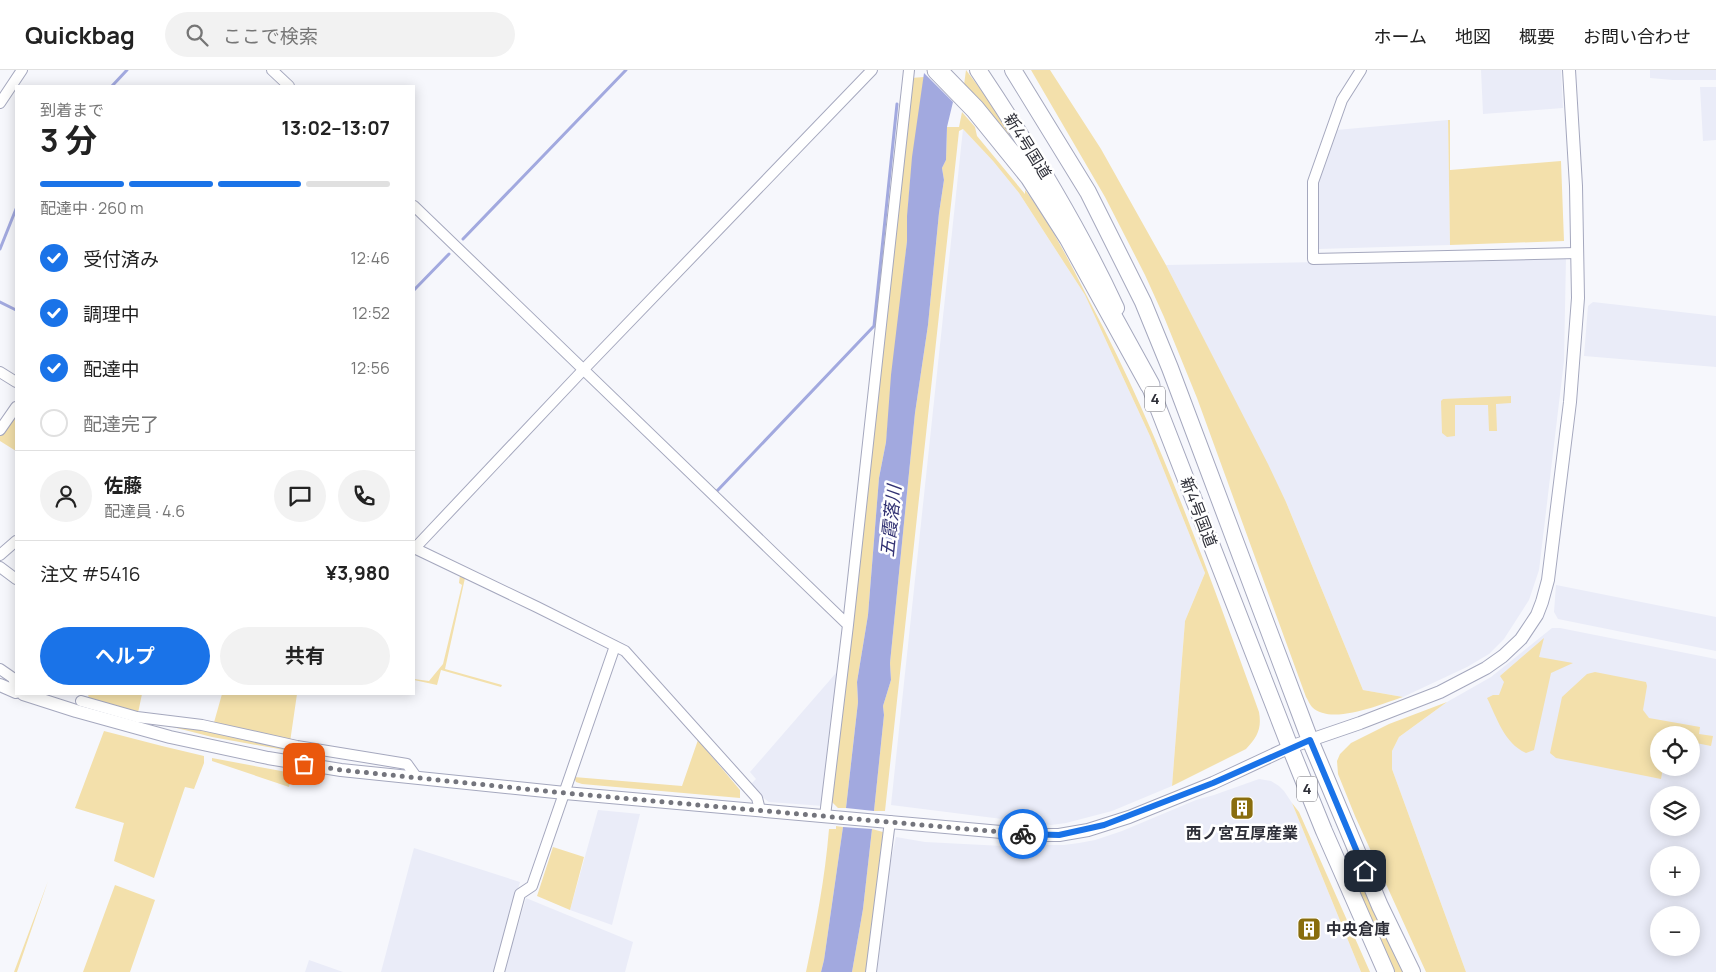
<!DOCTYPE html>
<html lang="ja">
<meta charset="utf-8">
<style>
body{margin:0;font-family:Manrope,"Noto Sans JP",sans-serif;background:#f2f2f2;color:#222;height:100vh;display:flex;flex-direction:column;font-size:19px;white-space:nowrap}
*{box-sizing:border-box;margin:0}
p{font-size:16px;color:#767676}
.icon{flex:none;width:28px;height:28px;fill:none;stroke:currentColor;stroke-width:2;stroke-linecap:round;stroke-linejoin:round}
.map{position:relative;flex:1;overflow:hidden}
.panel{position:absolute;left:15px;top:15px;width:400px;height:610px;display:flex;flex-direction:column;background:#fff;border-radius:0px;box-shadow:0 2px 12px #0003}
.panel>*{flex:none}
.fabs{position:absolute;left:1650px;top:656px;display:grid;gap:10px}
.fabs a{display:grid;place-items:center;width:50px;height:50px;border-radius:50%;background:#fff;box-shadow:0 2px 12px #0003;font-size:25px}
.pin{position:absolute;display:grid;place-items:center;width:42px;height:42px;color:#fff;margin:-21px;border-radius:10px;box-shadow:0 2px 8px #0006}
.courier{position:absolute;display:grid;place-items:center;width:50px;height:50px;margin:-25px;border:4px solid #1a73e8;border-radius:50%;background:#fff;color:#222;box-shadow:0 1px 6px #0007}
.head em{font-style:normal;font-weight:700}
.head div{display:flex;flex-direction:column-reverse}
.head{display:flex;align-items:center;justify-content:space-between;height:85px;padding:0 25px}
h1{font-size:32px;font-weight:700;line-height:38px}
.bar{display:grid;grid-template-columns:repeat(4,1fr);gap:8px 5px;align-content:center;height:60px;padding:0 25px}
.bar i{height:6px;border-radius:4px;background:#e0e0e0}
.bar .current{background:#1a73e8}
.bar p{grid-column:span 4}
.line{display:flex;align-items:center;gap:12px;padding:0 25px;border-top:1px solid #e0e0e0}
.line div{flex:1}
.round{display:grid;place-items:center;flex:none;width:52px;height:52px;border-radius:26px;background:#f2f2f2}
ol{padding:0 25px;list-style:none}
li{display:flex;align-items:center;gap:15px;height:55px}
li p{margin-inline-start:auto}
li .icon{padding:5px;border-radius:50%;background:#1a73e8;color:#fff;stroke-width:4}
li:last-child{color:#767676}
li i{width:28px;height:28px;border:2px solid #e0e0e0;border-radius:50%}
.cta{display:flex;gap:10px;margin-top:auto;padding:10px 25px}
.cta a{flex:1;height:58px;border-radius:30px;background:#1a73e8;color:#fff;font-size:20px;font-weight:700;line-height:58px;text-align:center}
.cta a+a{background:#f2f2f2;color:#222}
header{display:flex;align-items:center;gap:30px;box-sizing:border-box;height:70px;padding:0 25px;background:#fff;border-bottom:1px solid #e0e0e0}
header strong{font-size:24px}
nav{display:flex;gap:28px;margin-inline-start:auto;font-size:18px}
.search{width:350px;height:45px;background:#f2f2f2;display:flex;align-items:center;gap:12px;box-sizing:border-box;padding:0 18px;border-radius:28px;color:#767676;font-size:19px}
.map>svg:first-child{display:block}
.built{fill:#eaecf8;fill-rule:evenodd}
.green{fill:#f3e0ab}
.water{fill:#a2a9df}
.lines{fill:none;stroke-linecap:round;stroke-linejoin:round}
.stream{stroke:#a2a9df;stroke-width:3}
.minor-casing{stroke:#a5a8be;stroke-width:12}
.tertiary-casing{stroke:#a5a8be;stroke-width:14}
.trunk-casing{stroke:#a5a8be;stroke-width:18}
.motorway-casing{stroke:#a5a8be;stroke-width:21}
.minor{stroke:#fff;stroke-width:10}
.tertiary{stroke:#fff;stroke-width:12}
.trunk{stroke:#fff;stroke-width:16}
.motorway{stroke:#fff;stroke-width:19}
.done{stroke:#74757d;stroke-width:5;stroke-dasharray:0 9}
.route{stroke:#1a73e8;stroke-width:6}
.labels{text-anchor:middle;stroke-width:5;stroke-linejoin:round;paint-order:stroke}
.shield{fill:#fff;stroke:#6d6d74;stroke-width:1}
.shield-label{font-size:15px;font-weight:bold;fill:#2e2f38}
.street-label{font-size:16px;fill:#2e2f38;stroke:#fff}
.poi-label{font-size:16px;font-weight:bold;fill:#2e2f38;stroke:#fff}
.water-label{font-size:18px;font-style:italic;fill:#323273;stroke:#fff}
</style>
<header>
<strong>Quickbag</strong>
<div class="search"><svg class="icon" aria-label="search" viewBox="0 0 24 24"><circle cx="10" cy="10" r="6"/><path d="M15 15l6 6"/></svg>ここで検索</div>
<nav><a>ホーム</a><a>地図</a><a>概要</a><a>お問い合わせ</a></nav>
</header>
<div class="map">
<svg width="1716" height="902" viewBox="0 0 1716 902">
<rect width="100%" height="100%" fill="#f6f7fc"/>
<path class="built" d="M 1481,0 L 1561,0 L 1563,38 L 1483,44 Z
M 1650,0 L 1716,0 L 1716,10 L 1673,10 L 1650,8 Z
M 1700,17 L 1716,17 L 1716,70 L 1703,71 Z
M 1448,50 L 1450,175 L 1319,179 L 1318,113 L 1336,60 Z
M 963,59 L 993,91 L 1019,123 L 1085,225 L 1150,366 L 1205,503 L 1185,551 L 1172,716 L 1112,741 L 1066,753 L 1051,755 L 891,735 Z
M 1566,187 L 1564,291 L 1539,500 L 1529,530 L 1504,569 L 1489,584 L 1467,597 L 1403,627 L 1363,620 L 1286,432 L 1166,195 Z
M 1593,232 L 1716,246 L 1716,297 L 1584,286 L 1588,236 Z
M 1556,515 L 1716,547 L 1716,581 L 1558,549 L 1554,542 Z
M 1552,558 L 1560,558 L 1716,589 L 1716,902 L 1466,902 L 1392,699 L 1392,681 L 1399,667 L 1447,632 L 1491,607 ZM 1659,665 L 1691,665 L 1691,698 L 1659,698 ZM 1659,725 L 1691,725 L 1691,758 L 1659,758 ZM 1659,785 L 1691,785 L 1691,818 L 1659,818 ZM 1659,845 L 1691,845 L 1691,878 L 1659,878 Z
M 836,603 L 839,604 L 823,736 L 769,732 L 762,727 L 751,714 L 756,709 L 750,702 Z
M 1259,709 L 1271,711 L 1279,716 L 1284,721 L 1292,733 L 1361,902 L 877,902 L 888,804 L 896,767 L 925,772 L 1025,777 L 1025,775 L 1064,775 L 1079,773 L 1095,770 L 1122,761 L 1196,730 L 1214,725 Z
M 598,740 L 640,744 L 612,855 L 570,840 Z
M 414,778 L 520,812 L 494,902 L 381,902 Z
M 526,828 L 633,872 L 625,902 L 504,902 Z
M 309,890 L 343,902 L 305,902 Z"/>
<path class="green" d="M 966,0 L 984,24 L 1012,68 L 1008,71 L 981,41 L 985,36 L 964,15 Z
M 1031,0 L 1050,0 L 1101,79 L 1166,195 L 1268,394 L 1286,432 L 1363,620 L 1403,627 C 1381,634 1331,656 1312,637 C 1310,635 1308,630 1306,627 L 1197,328 L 1164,247 L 1145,205 L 1105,127 Z
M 924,7 C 917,62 907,116 907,171 L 886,372 L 879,408 L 868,545 L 857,612 L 858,632 L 846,738 L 838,738 L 831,731 L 911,8 Z
M 962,42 L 975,57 L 977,66 L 1025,124 L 1025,120 C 1052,155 1071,195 1091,234 C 1160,364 1209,504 1259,642 C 1262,659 1257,667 1246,679 L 1172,716 L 1185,551 L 1205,503 L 1150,366 L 1085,225 L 1019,123 L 993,91 L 963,59 L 959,61 L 885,741 L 874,741 L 884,645 L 883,636 L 891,610 L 890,593 L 915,343 L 928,255 L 939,143 L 944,110 L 942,98 L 946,90 L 947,57 L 959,57 Z
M 1448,50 L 1450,50 L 1450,100 L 1561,91 L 1564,171 L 1450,175 Z
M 1511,326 L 1511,333 L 1496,334 L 1497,361 L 1489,361 L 1488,335 L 1455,335 L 1455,366 L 1447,367 L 1442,363 L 1441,331 L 1443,329 Z
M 16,342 L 16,381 L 0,371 L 0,366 Z
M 460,505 L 465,508 L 445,599 L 502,615 L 501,617 L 441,600 L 437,615 L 414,610 L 414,609 L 429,611 L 443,594 L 462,515 L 459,513 Z
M 1544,568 L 1539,587 L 1573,593 L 1551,603 L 1534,680 L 1526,683 C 1504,673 1497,648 1487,628 L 1493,625 L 1499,625 L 1504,612 L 1500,606 Z
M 1595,602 L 1646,612 L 1647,616 L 1643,640 L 1649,648 L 1700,657 L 1699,664 L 1713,666 L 1711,676 L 1691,672 L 1691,665 L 1659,665 L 1659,698 L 1663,698 L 1661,709 L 1556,688 L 1550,683 L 1562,627 L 1587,604 Z
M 88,624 L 142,624 L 138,643 L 89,629 Z
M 222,624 L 297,624 L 290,672 L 213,656 Z
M 1447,632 L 1399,667 L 1392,681 L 1392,699 L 1466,902 L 1426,902 L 1355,746 L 1338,704 L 1337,691 L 1340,684 L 1351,673 L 1389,654 Z
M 162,652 L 291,677 L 290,681 L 212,667 L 161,654 Z
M 104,661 L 162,676 L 204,686 L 204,693 L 194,719 L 185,717 L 154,808 L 114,791 L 124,753 L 75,738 Z
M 698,670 L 740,720 L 740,728 L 582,714 L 576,712 L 574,707 L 682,716 Z
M 212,688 L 292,703 L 289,717 L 212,691 Z
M 1292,733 L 1299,742 L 1370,902 L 1361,902 Z
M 836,756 L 843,757 L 824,890 L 821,902 L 806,902 C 816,855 825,808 829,759 L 836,759 Z
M 872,759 L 883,762 L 866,902 L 852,902 L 863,839 Z
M 553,777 L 584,787 L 570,840 L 537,826 Z
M 1352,791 L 1405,902 L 1393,902 L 1347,793 Z
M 48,811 L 17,902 L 14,902 Z
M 115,815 L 155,830 L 130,902 L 83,902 Z"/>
<path class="water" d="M 924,3 L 953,32 L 947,57 L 946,90 L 942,98 L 944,110 L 939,143 L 928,255 L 915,343 L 890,593 L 891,610 L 883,636 L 884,645 L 874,741 L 846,738 L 858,632 L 857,612 L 868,545 L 879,408 L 886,372 L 891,305 L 907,171 L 907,146 L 912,87 Z
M 843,757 L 872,759 L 863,839 L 852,902 L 821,902 L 824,890 Z"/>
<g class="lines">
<path class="stream" d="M 112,16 L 127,0
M 463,169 L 626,0
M 0,179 L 16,139
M 414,220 L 449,184
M 0,232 L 16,240
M 717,421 L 874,256 L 897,34"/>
<g class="minor-casing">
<path id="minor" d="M 272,0 L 289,16
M 1361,0 L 1342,30 L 1313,112 L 1313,189 L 1577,183
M 0,33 L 22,0
M 414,136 L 848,555
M 0,302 L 16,312
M 0,360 L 16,337
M 414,478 L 537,537 L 625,581 L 757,728 L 760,740
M 414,479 L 584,299 L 872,0
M 0,485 L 16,471
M 0,497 L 16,509
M 0,599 L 13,608 L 16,617
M 81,631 L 137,647 L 202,655 L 297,676 L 407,694 L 417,708
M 825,746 L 848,555 L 909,0
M 499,902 L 520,824 L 532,816 L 615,576
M 871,902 L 890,751"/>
</g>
<g class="tertiary-casing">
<path id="tertiary" d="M 0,615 L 16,622
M 23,624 L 76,641 L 170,667 L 268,688 L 341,700 L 565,723 L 1034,765 L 1059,765 L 1088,760 L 1129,747 L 1213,713 L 1290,677 L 1360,653 L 1440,622 L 1486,598 L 1503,586 L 1521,569 L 1537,545 L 1542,532 L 1548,510 L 1570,332 L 1578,228 L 1576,116 L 1569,0"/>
</g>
<g class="trunk-casing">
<path id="trunk" d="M 978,0 C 1029,76 1077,154 1116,238
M 1013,0 L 1088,122 L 1143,232 L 1170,298 L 1310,670 L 1380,836 L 1412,902
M 1145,304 L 1290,677 L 1324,761 L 1386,902"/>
</g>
<g class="motorway-casing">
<path id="motorway" d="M 937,0 L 975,39 L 1030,107 L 1069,168 L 1150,315"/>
</g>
<use href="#minor" class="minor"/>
<use href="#tertiary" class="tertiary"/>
<use href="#trunk" class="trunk"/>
<use href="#motorway" class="motorway"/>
</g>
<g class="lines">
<path class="done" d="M 304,694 L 341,700 L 565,723 L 1023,764"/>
<path class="route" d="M 1023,764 L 1059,765 L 1104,755 L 1213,713 L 1310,670 L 1365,801"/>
</g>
<defs>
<g id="building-square" transform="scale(1.25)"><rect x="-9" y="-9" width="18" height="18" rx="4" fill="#896d0d" stroke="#fff"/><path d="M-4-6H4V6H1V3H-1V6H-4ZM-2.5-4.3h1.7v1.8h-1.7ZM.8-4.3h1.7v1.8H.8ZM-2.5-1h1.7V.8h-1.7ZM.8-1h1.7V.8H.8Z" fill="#fff"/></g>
</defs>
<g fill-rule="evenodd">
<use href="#building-square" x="1242" y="738"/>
<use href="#building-square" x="1309" y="859"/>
</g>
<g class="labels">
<g class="shield">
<rect x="1145" y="316.5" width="20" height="25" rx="4"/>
<rect x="1297" y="706.5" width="20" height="25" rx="4"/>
</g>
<g class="shield-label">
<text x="1155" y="334">4</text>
<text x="1307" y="724">4</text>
</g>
<g class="street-label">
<text transform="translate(1028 76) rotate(58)" y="6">新4号国道</text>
<text transform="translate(1199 442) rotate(69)" y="6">新4号国道</text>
</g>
<g class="poi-label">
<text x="1242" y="769">西ノ宮互厚産業</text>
<text x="1326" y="865" text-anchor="start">中央倉庫</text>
</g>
<g class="water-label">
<text transform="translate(891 451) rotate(-84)" y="6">五霞落川</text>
</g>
</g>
</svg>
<div class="fabs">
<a><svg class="icon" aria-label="locate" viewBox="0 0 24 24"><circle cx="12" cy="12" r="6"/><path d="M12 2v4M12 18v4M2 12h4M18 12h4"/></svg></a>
<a><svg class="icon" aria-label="layers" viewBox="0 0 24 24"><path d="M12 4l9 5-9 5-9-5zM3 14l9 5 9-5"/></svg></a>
<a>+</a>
<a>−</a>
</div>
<div class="pin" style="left:304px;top:694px;background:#ea580c"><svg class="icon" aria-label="bag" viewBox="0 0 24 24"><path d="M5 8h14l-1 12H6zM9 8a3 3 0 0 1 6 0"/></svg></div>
<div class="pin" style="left:1365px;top:801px;background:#1f2937"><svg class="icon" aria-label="home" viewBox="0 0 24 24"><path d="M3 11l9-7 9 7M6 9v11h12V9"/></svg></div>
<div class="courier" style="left:1023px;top:764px"><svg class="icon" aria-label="bike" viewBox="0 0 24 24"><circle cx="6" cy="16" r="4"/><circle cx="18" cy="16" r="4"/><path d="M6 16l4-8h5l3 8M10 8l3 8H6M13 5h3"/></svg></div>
<section class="panel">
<div class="head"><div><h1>3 分</h1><p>到着まで</p></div><em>13:02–13:07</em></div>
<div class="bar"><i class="current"></i><i class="current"></i><i class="current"></i><i></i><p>配達中 · 260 m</p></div>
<ol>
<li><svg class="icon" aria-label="check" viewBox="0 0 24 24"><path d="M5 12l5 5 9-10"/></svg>受付済み<p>12:46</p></li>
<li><svg class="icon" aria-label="check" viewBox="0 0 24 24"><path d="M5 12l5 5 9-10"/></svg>調理中<p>12:52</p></li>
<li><svg class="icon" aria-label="check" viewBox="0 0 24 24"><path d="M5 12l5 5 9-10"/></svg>配達中<p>12:56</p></li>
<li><i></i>配達完了</li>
</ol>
<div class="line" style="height:90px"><a class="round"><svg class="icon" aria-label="person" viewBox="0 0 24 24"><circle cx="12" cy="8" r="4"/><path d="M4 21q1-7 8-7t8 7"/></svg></a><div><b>佐藤</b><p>配達員 · 4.6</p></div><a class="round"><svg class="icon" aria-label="chat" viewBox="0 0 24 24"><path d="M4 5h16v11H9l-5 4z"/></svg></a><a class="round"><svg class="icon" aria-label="phone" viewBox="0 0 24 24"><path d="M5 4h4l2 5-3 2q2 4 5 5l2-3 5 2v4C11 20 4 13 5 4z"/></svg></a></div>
<div class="line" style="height:65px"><div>注文 #5416</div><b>¥3,980</b></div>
<div class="cta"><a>ヘルプ</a><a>共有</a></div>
</section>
</div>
